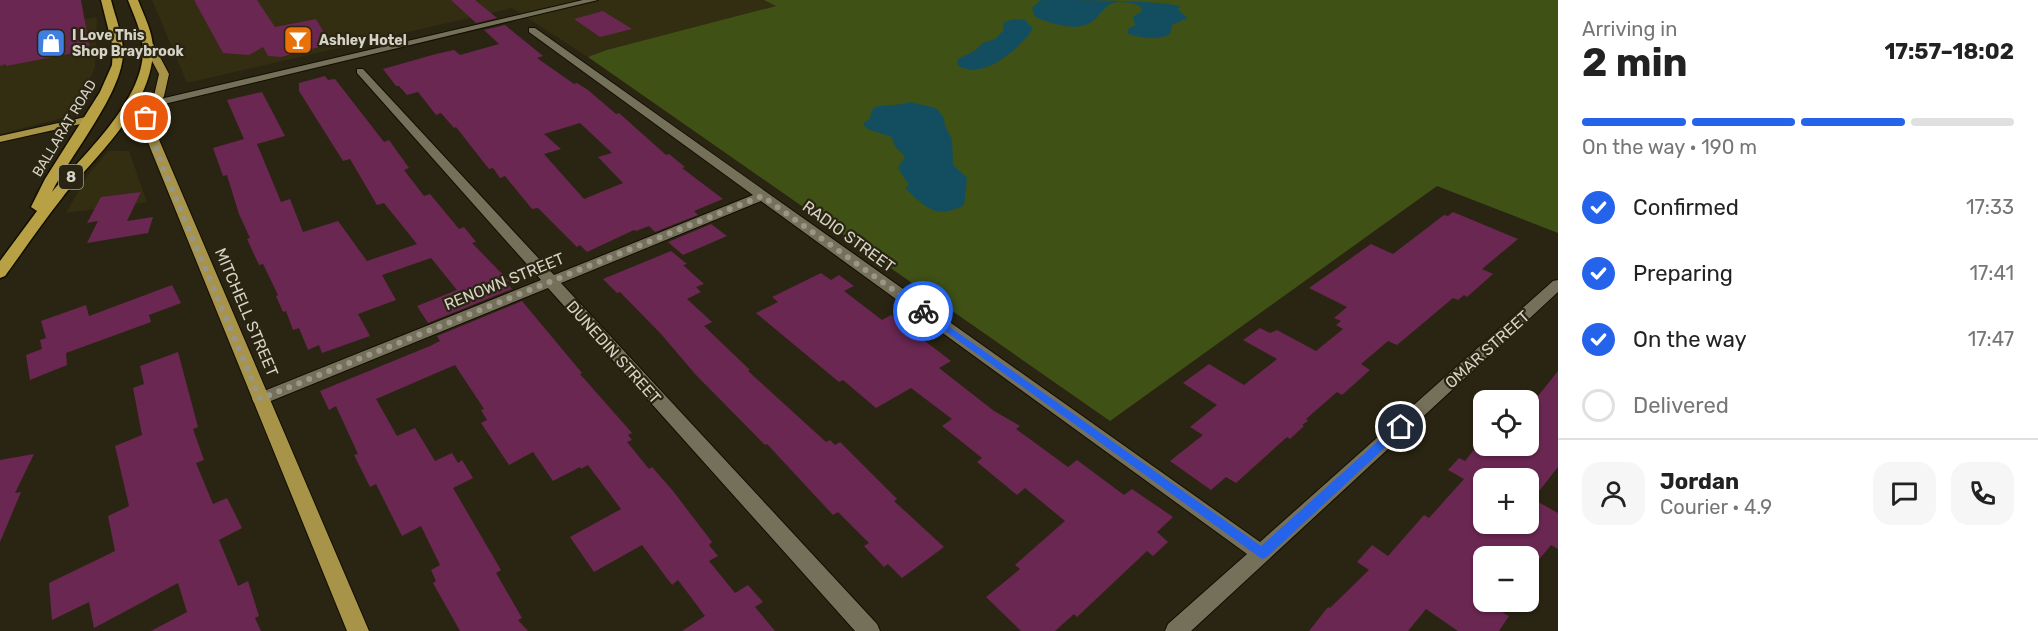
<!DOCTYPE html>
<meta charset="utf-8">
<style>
body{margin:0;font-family:Rubik,sans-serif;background:#f6f6f6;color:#222;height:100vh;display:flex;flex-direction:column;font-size:22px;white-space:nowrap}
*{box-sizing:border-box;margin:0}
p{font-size:20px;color:#767676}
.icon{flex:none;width:33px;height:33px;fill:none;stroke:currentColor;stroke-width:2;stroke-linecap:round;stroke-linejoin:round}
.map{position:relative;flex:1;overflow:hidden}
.details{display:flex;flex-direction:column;background:#fff;width:480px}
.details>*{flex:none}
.tools{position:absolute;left:1473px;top:390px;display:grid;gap:12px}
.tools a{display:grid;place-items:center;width:66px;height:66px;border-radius:12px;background:#fff;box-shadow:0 2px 4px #0004;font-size:30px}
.pin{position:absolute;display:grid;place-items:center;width:51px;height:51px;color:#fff;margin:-26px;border:3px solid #fff;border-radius:50%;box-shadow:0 2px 6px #0007}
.courier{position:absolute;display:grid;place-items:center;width:60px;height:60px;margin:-30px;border:4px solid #2563eb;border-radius:50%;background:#fff;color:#222;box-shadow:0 2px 8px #0007}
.headline em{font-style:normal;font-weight:700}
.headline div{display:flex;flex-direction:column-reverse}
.headline{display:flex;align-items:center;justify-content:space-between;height:102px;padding:0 24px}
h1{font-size:39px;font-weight:700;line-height:45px}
.bar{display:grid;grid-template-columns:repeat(4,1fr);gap:9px 6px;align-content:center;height:72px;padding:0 24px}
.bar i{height:8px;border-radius:4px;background:#e0e0e0}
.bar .on{background:#2563eb}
.bar p{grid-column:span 4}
.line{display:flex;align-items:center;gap:15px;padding:0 24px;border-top:2px solid #e0e0e0}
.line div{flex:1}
.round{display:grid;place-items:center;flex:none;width:63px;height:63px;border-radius:18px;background:#f6f6f6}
ol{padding:0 24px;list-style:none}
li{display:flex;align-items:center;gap:18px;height:66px}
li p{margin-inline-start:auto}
li .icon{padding:6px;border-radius:50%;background:#2563eb;color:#fff;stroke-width:4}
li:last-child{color:#767676}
li i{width:33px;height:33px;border:3px solid #e0e0e0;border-radius:50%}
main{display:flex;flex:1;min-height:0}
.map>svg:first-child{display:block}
.built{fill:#332d12}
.green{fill:#405116}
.water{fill:#124e60}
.building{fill:#6a2752;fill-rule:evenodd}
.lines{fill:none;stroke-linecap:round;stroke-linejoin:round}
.minor-casing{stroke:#120e00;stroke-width:2}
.primary-casing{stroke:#120e00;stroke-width:2}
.trunk-casing{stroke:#120e00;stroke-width:3}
.minor{fill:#75705a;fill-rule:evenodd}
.primary{fill:#a79449;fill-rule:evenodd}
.trunk{fill:#b8a044;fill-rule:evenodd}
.route{fill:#2563eb}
.done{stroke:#999587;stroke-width:6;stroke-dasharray:0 10.8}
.labels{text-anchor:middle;stroke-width:4.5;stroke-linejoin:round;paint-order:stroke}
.far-poi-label{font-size:14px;font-weight:bold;fill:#d5d2c6;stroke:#2a2512;text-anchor:start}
.far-street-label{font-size:14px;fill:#d5d2c6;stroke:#2a2512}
.shield{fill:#2a2512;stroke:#a29e90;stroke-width:1.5}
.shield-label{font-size:15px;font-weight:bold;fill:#d5d2c6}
.street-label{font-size:16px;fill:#d5d2c6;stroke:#2a2512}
</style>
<main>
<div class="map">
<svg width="1558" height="631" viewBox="0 0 1558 631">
<rect width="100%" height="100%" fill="#2a2512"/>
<path class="built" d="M 152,0 L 764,0 L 777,6 L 588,57 L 512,8 L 187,83 Z
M 97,17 L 95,67 L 74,115 L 0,134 L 0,35 Z
M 108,151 L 129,151 L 147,202 L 66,213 L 88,175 Z"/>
<path class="green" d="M 764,0 L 1558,0 L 1558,233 L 1437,186 L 1110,421 L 588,57 L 607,50 L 776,6 Z"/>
<path class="water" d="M 1041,0 C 1074,0 1154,0 1180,6 L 1178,10 L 1188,18 L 1172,25 L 1170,34 C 1157,41 1142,38 1128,34 L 1128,29 L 1135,25 L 1133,17 L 1143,10 L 1138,5 C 1115,0 1112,0 1097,17 C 1083,35 1052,24 1035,17 L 1032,8 Z
M 1013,19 L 1025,20 L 1033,29 C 1019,49 983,82 957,65 L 958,59 L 974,51 L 983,43 L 995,39 L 1003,31 L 1004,23 Z
M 910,102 L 936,108 L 944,118 L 945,126 L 952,139 L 953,165 L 967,178 L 964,205 C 936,220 926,208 905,188 L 909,185 L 898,168 L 905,157 L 894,145 L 892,137 L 867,129 L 863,123 L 869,120 L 873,108 C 885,103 897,107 910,102 Z"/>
<path class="building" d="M 0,0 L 81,0 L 90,50 L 6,66 L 6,64 L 0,66 Z
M 194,0 L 257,0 L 275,27 L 316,19 L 331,44 L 281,57 L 268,56 L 263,47 L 249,55 L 223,53 Z
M 451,0 L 475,0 L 497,18 L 476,23 Z
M 603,11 L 632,29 L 600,37 L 574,19 Z
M 505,25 L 543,56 L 537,58 L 574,84 L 577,83 L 588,90 L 616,114 L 619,113 L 666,155 L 669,154 L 685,167 L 682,168 L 723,199 L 694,211 L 698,215 L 655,232 L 649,226 L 636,231 L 634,230 L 587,252 L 580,245 L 577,247 L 538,208 L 532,209 L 505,176 L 500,178 L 493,168 L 489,169 L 456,127 L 454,128 L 441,113 L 436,115 L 418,92 L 407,95 L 399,86 L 396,86 L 383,69 L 436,54 L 454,50 L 460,55 L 499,44 L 484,30 ZM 580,123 L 612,153 L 598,157 L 623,183 L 584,199 L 544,154 L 561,149 L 544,134 Z
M 325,76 L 328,80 L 335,79 L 384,142 L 389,140 L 409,168 L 404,170 L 424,196 L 430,194 L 459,229 L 464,227 L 476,242 L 472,243 L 509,281 L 506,282 L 512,289 L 428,323 L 417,306 L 457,290 L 431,258 L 382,275 L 396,300 L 358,314 L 370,336 L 322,353 L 319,345 L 308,350 L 299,328 L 293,330 L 286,311 L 283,312 L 276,296 L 278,295 L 263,264 L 259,265 L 247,239 L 250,238 L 239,214 L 227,175 L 223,176 L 213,148 L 244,139 L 227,100 L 262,92 L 285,136 L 257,144 L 281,202 L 290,199 L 303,232 L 338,221 L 367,261 L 417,244 L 384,203 L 377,205 L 350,159 L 343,161 L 299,91 L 299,83 Z
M 141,192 L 127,221 L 153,217 L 148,233 L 87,243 L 98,221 L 87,223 L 101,197 Z
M 1453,212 L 1518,239 L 1482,269 L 1493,274 L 1467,297 L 1464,295 L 1458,300 L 1453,298 L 1397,345 L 1388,341 L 1361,364 L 1370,370 L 1342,395 L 1337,392 L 1306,419 L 1308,421 L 1302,425 L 1304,426 L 1290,439 L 1287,437 L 1236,483 L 1226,477 L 1211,490 L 1170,461 L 1203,435 L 1190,427 L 1217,405 L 1183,383 L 1209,364 L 1244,385 L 1277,359 L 1243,340 L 1260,328 L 1270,333 L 1277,330 L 1316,351 L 1343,329 L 1336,325 L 1341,321 L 1334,318 L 1347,307 L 1309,288 L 1371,244 L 1393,254 L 1444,215 L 1448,216 Z
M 711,224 L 727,236 L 683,255 L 668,242 Z
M 671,251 L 687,264 L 683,265 L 704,284 L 696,287 L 701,292 L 687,299 L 712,322 L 704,326 L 750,370 L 748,371 L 826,442 L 830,440 L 835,445 L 840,442 L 897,499 L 894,501 L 944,547 L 902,578 L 888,564 L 884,567 L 864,546 L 869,543 L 838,512 L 833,515 L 767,444 L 765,445 L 696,375 L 661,334 L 620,292 L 617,293 L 603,279 Z
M 821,273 L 831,280 L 839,275 L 854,286 L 844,291 L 882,320 L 891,315 L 951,361 L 939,368 L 994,411 L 1020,426 L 1016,429 L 1068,467 L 1077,460 L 1124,495 L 1132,489 L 1173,517 L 1157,532 L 1168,542 L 1153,556 L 1147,551 L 1077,617 L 1074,614 L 1055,631 L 1021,631 L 986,597 L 1020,569 L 1015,565 L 1065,521 L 1025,488 L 1017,495 L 977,462 L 982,458 L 942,426 L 952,419 L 911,388 L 876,408 L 843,380 L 839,382 L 756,313 L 778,302 L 772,297 Z
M 172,285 L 181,303 L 149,315 L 151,322 L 66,353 L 67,365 L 30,380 L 26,355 L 42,349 L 40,340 L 46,338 L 41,321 L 86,305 L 89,316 Z
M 522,301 L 582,373 L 580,374 L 632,433 L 628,435 L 632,440 L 627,442 L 649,469 L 652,467 L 673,491 L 712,542 L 709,545 L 718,556 L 709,561 L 735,593 L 748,585 L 763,602 L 755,607 L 775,631 L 682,631 L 705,616 L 678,580 L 672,585 L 642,545 L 594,572 L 570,537 L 621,509 L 588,465 L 581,469 L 580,467 L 553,481 L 533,452 L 509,465 L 481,423 L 487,420 L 481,410 L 484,409 L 455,365 L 376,399 L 397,436 L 415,428 L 435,461 L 452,453 L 458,463 L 462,460 L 473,478 L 453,488 L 501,570 L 496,573 L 522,618 L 518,620 L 528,631 L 460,631 L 433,583 L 436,581 L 431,570 L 440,565 L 421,526 L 402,536 L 376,484 L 370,487 L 354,455 L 358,454 L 336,406 L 329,410 L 320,391 L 430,346 L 440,341 L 437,336 Z
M 178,352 L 198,427 L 193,429 L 204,460 L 196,463 L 213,504 L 227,498 L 242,528 L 219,540 L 238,586 L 248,581 L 259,616 L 255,618 L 261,631 L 151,631 L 187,612 L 178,583 L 94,628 L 89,602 L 52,620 L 49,583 L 115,551 L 108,516 L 129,506 L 115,446 L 142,435 L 133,388 L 144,384 L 140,366 Z
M 1558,371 L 1558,467 L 1533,499 L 1558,513 L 1558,549 L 1551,545 L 1528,573 L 1528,556 L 1484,556 L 1484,602 L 1509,616 L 1499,631 L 1458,631 L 1426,609 L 1408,631 L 1309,631 L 1328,607 L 1330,608 L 1369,570 L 1357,562 L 1372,545 L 1388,556 L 1424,515 L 1429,518 L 1464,479 L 1448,470 L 1459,458 L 1465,461 L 1477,446 L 1528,446 L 1528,404 L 1535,394 L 1538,396 ZM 1484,478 L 1528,478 L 1528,524 L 1484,524 Z
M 34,454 L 15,493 L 21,492 L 0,542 L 0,460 Z"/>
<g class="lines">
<g class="minor-casing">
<path id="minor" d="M 583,0 L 598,0 L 156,106 L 151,103 L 156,100 Z
M 529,28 L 535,28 L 1260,542 L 1553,281 L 1558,280 L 1558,292 L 1191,631 L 1165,631 L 1168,624 L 1247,554 L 761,201 L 561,283 L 877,624 L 880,631 L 855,631 L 548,288 L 266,403 L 254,403 L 252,399 L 254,395 L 541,280 L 357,73 L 357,69 L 363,69 L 554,275 L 753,195 L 529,32 Z"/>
</g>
<g class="primary-casing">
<path id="primary" d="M 148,41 L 153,44 L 169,74 L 164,96 L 151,119 L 157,135 L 369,631 L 347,631 L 145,135 L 141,119 L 154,96 L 159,74 L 143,44 Z
M 90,116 L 94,117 L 94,121 L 0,142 L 0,136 Z"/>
</g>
<g class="trunk-casing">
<path id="trunk" d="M 101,0 L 111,0 C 115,16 122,33 123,49 C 126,89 71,154 52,192 C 83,155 144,101 143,49 C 142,32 134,16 128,0 L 138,0 C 144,16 154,34 153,52 C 150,110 95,156 62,198 C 42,223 24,250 5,276 L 0,278 L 0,261 L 37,211 L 31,207 L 45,179 L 100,92 L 112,65 L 113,48 Z"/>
</g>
<use href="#minor" class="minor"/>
<use href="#primary" class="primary"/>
<use href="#trunk" class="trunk"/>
</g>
<path class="route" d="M 923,308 L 1261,546 L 1397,424 L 1405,424 L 1407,427 L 1267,557 L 1262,559 L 920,313 L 920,309 Z"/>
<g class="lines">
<path class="done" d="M 146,118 L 163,168 L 260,399 L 762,196 L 923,311"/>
</g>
<defs>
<g id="bar-square" transform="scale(1.5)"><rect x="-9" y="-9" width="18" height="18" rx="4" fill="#e8710a" stroke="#2a2512"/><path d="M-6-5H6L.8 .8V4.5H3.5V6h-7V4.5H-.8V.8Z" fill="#fff"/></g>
<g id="shop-square" transform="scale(1.5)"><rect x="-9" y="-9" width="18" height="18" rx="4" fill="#3f7fe0" stroke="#2a2512"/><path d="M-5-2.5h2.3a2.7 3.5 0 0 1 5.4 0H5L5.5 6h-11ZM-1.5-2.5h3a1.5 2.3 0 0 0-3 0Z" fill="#fff"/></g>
</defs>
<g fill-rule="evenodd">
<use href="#bar-square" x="298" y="40"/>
<use href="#shop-square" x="51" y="43"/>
</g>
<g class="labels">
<g class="far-poi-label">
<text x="72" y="40">I Love This<tspan x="72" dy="16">Shop Braybrook</tspan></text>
<text x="319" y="45">Ashley Hotel</text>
</g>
<g class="far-street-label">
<text transform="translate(64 128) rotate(-59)" y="5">BALLARAT ROAD</text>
</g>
<rect class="shield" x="59" y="165" width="24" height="24" rx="4.5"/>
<g class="shield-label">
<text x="71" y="182">8</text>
</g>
<g class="street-label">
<text transform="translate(849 236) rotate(36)" y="6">RADIO STREET</text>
<text transform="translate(504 281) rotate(-22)" y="6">RENOWN STREET</text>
<text transform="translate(247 312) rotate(67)" y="6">MITCHELL STREET</text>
<text transform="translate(1487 349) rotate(-42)" y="6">OMAR STREET</text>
<text transform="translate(614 352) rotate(48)" y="6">DUNEDIN STREET</text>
</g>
</g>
</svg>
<div class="tools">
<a><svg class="icon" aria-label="locate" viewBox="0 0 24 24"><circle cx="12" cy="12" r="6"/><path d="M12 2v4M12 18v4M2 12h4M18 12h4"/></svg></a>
<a>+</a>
<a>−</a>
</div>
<div class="pin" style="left:146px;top:118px;background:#ea580c"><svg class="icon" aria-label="bag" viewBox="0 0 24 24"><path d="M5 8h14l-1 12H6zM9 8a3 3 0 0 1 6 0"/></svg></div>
<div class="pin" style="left:1401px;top:427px;background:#1f2937"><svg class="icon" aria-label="home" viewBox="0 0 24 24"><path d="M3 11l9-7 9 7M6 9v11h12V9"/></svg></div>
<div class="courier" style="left:923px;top:311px"><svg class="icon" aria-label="bike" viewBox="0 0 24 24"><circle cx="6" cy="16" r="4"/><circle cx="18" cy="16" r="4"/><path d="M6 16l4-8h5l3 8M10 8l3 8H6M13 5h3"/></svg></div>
</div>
<section class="details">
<div class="headline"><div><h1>2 min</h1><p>Arriving in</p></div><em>17:57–18:02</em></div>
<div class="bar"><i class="on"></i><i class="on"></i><i class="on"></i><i></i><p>On the way · 190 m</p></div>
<ol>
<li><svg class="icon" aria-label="check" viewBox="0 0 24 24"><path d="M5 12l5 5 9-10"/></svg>Confirmed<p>17:33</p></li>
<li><svg class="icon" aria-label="check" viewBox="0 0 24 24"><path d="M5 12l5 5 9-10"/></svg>Preparing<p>17:41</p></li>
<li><svg class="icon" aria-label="check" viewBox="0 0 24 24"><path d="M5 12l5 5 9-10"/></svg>On the way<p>17:47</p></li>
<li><i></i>Delivered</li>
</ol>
<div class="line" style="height:108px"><a class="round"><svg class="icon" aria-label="person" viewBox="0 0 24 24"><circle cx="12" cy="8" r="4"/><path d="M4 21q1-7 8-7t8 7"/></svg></a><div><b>Jordan</b><p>Courier · 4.9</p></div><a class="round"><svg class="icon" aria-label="chat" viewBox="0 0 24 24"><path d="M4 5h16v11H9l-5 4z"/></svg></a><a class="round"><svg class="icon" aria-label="phone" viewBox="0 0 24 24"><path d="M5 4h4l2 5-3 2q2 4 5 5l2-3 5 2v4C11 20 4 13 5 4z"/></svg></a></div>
</section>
</main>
